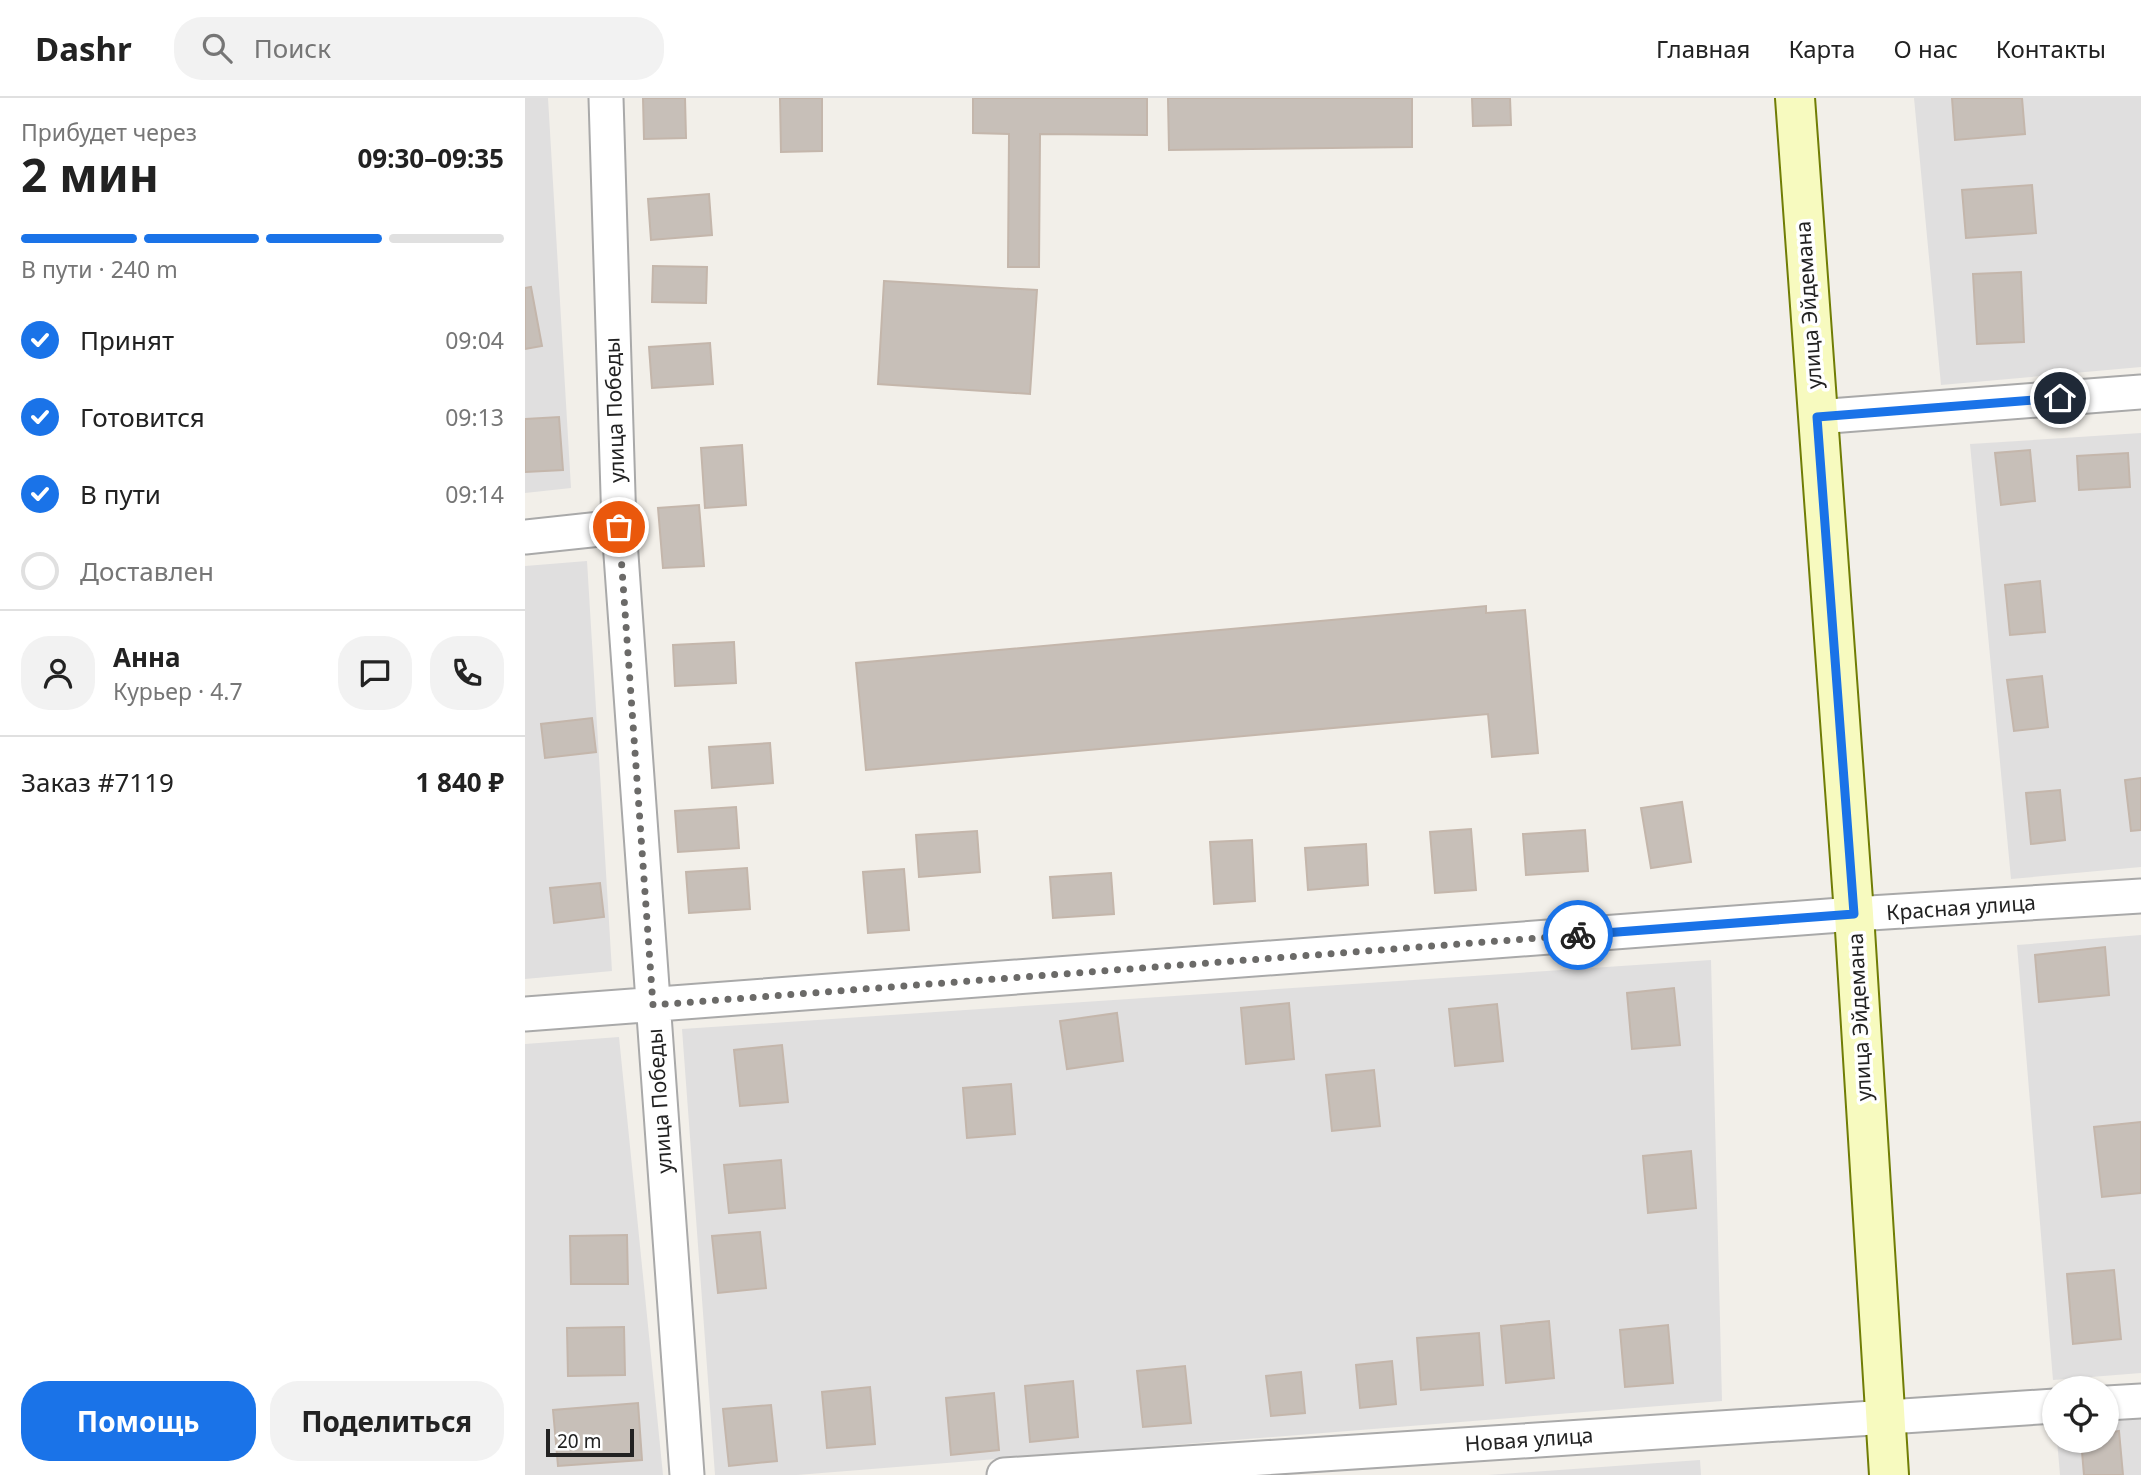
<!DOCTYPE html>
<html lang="ru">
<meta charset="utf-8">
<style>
body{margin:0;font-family:"Noto Sans",sans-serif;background:#f2f2f2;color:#222;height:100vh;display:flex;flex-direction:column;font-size:26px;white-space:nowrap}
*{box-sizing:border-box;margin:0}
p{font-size:23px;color:#767676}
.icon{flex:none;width:38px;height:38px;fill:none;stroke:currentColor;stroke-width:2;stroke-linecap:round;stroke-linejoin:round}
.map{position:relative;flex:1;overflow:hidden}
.sheet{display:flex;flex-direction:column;background:#fff;width:525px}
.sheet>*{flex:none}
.buttons{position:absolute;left:1517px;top:1278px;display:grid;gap:14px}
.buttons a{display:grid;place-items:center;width:77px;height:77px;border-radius:50%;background:#fff;box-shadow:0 2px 5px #0004;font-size:35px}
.scale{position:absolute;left:21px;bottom:18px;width:88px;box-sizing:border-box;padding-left:7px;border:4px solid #222;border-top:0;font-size:19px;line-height:24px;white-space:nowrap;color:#222;-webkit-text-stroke:5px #fff;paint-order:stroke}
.pin{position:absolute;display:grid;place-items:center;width:60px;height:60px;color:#fff;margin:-30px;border:4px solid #fff;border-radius:50%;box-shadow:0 2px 7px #0007}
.courier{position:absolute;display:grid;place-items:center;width:70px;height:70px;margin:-35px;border:5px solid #1a73e8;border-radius:50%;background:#fff;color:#222;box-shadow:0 2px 9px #0007}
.overview em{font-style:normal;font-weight:700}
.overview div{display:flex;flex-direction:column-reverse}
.overview{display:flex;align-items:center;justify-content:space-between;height:119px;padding:0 21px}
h1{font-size:46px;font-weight:700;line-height:52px}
.bar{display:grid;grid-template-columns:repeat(4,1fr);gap:10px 7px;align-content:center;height:84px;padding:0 21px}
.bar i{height:9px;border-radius:5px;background:#e0e0e0}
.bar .on{background:#1a73e8}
.bar p{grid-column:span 4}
.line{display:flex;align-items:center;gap:18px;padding:0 21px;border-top:2px solid #e0e0e0}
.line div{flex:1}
.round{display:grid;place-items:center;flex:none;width:74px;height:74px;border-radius:28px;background:#f2f2f2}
ol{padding:0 21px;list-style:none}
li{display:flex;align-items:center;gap:21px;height:77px}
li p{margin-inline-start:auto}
li .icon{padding:7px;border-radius:50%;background:#1a73e8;color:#fff;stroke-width:4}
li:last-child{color:#767676}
li i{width:38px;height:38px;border:4px solid #e0e0e0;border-radius:50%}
.primary-button{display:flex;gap:14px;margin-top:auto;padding:14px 21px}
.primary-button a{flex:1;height:80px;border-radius:28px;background:#1a73e8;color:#fff;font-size:28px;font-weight:700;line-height:80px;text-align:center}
.primary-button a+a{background:#f2f2f2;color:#222}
header{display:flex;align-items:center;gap:42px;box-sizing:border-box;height:98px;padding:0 35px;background:#fff;border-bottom:2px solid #e0e0e0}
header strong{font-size:33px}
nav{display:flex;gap:38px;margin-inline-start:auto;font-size:24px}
.search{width:490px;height:63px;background:#f2f2f2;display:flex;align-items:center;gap:18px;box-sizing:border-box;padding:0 24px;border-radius:28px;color:#767676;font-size:26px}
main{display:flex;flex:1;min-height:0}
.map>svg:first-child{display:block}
.residential{fill:#e0dfdf}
.building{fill:#c7bfb8;stroke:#c4b6ab;stroke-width:2}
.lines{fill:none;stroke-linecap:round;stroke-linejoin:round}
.minor-casing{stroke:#a9a9a9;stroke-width:37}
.secondary-casing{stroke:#707d05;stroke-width:42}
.minor{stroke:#fff;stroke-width:33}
.secondary{stroke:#f7fabf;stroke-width:38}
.done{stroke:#6b6a68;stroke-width:7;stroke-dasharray:0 12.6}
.route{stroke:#1a73e8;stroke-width:9}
.labels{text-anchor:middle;stroke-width:7;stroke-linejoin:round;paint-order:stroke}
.street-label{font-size:21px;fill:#222;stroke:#fff}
</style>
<header>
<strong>Dashr</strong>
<div class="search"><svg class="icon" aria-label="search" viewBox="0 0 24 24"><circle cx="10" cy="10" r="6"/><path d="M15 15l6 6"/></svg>Поиск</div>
<nav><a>Главная</a><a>Карта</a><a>О нас</a><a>Контакты</a></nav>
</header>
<main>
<section class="sheet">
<div class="overview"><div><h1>2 мин</h1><p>Прибудет через</p></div><em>09:30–09:35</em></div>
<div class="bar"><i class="on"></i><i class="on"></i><i class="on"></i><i></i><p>В пути · 240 m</p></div>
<ol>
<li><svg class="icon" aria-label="check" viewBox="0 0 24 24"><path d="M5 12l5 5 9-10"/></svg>Принят<p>09:04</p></li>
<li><svg class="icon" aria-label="check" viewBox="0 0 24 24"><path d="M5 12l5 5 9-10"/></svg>Готовится<p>09:13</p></li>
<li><svg class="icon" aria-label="check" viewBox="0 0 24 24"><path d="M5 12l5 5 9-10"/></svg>В пути<p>09:14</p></li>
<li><i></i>Доставлен</li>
</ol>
<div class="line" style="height:126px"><a class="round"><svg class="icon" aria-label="person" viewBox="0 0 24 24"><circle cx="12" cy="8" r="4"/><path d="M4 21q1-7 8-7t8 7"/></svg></a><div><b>Анна</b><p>Курьер · 4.7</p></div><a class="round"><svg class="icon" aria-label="chat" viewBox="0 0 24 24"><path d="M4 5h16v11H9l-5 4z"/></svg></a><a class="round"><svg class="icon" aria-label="phone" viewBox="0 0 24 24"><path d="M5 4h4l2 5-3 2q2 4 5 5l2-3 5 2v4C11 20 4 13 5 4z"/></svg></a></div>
<div class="line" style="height:91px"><div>Заказ #7119</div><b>1 840 ₽</b></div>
<div class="primary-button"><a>Помощь</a><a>Поделиться</a></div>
</section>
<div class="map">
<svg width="1616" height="1377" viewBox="0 0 1616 1377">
<rect width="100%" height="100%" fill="#f2efe9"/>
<path class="residential" d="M 0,0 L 23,0 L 46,390 L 0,395 Z
M 1389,0 L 1616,0 L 1616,269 L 1416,287 Z
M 1616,335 L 1616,769 L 1486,781 L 1445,346 Z
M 62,463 L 87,873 L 0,881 L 0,468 Z
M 1616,837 L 1616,1275 L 1528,1282 L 1492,847 Z
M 1186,862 L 1197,1303 L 272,1377 L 190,1377 L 157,931 Z
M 94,939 L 138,1377 L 0,1377 L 0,946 Z
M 1616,1317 L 1616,1377 L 1535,1377 L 1532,1342 L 1582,1342 L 1582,1319 Z
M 1175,1362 L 1176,1377 L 963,1377 Z"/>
<path class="building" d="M 118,0 L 160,0 L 161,40 L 119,41 Z
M 255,0 L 297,0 L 297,53 L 256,54 Z
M 448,0 L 622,0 L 622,37 L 515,36 L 514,169 L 483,169 L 484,36 L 448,35 Z
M 643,0 L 887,0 L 887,49 L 644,52 Z
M 947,0 L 985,0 L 986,27 L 948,28 Z
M 1427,0 L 1497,0 L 1500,36 L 1430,42 Z
M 1507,87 L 1511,135 L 1441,140 L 1437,92 Z
M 184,96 L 187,137 L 126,142 L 123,101 Z
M 128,168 L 182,169 L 181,205 L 127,204 Z
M 1496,174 L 1499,244 L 1452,246 L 1448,176 Z
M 359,183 L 512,192 L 505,296 L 353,286 Z
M 6,189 L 17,248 L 0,251 L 0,190 Z
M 185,245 L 188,286 L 127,290 L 124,249 Z
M 34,319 L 38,372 L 0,374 L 0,321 Z
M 217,347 L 221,407 L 180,410 L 176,350 Z
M 1505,352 L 1510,403 L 1476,407 L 1470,355 Z
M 1603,355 L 1605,389 L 1554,392 L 1552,358 Z
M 174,407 L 179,468 L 138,470 L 133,410 Z
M 1515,483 L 1520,534 L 1485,537 L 1480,487 Z
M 961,508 L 961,515 L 1000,512 L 1013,655 L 967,659 L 963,616 L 341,672 L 331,565 Z
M 209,544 L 211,585 L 150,588 L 148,547 Z
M 1517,578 L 1523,629 L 1489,633 L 1482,582 Z
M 67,620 L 71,654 L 20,660 L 16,626 Z
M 245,645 L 248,685 L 187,690 L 184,649 Z
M 1616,680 L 1616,732 L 1606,733 L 1600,682 Z
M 1535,692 L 1540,742 L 1506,746 L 1501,695 Z
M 1157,704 L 1166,764 L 1126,770 L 1116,710 Z
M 211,709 L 214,750 L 153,754 L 150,713 Z
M 946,731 L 951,792 L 910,795 L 905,734 Z
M 1060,732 L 1063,773 L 1001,777 L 998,736 Z
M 452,733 L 455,774 L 394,779 L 391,737 Z
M 727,742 L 730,803 L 689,806 L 685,744 Z
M 841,746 L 843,787 L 783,792 L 780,750 Z
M 222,770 L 225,811 L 164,815 L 161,774 Z
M 379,771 L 384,832 L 343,835 L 338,774 Z
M 586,775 L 589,816 L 528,820 L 525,779 Z
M 75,785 L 79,819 L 29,825 L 25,790 Z
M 1580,849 L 1584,897 L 1514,904 L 1510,857 Z
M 1149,890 L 1155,947 L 1107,951 L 1102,895 Z
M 764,905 L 769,961 L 721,966 L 716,910 Z
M 972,906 L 978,963 L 930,968 L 924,911 Z
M 592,915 L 598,963 L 542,971 L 535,923 Z
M 257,947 L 263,1004 L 215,1008 L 209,952 Z
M 849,972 L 855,1028 L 807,1033 L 801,977 Z
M 486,986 L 490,1036 L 442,1040 L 438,990 Z
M 1616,1024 L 1616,1095 L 1577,1099 L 1569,1029 Z
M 1166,1053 L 1171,1110 L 1123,1115 L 1118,1058 Z
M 256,1062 L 260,1110 L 204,1115 L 199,1067 Z
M 235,1134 L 241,1190 L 193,1195 L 187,1138 Z
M 102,1137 L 103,1186 L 46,1186 L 45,1138 Z
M 1589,1172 L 1596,1241 L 1548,1246 L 1542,1176 Z
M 1024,1223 L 1029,1280 L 981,1285 L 976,1228 Z
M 1143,1227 L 1148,1285 L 1100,1289 L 1095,1232 Z
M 99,1229 L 100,1277 L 43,1278 L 42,1230 Z
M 954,1235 L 958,1287 L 896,1292 L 892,1240 Z
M 867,1263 L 871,1306 L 835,1310 L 831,1267 Z
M 660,1268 L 666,1325 L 618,1329 L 612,1273 Z
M 776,1274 L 780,1315 L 746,1318 L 741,1278 Z
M 548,1283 L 553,1339 L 505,1344 L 500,1288 Z
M 345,1289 L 350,1346 L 302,1350 L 297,1294 Z
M 469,1295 L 474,1352 L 426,1357 L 421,1300 Z
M 113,1305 L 117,1362 L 33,1368 L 28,1312 Z
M 246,1307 L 252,1363 L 204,1368 L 198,1311 Z
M 1594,1333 L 1598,1377 L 1559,1377 L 1556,1342 L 1582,1342 L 1582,1335 Z"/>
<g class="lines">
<g class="minor-casing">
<path id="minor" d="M 81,0 L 94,429 L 162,1377
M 1292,319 L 1616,294
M 0,439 L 94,429
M 0,916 L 1329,816 L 1616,798
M 1582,1305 L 1616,1303
M 479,1377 L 1530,1308"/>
</g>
<g class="secondary-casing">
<path id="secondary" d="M 1270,0 L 1329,816 L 1364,1377"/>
</g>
<use href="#minor" class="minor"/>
<use href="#secondary" class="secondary"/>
</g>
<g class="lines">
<path class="done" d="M 94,429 L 128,907 L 1053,837"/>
<path class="route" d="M 1053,837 L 1329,816 L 1292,319 L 1535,300"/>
</g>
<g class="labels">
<g class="street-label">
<text transform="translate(1284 207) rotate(-94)" y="7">улица Эйдемана</text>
<text transform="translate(90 312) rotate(-92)" y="7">улица Победы</text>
<text transform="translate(1436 810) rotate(-4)" y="7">Красная улица</text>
<text transform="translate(1335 919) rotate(-93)" y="7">улица Эйдемана</text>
<text transform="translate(135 1003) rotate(-94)" y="7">улица Победы</text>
<text transform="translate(1004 1342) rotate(-4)" y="7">Новая улица</text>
</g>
</g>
</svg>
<div class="buttons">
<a><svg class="icon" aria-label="locate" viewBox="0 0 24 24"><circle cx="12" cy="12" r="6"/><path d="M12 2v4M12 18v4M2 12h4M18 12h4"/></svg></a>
</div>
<div class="scale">20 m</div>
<div class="pin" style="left:94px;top:429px;background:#ea580c"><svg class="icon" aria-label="bag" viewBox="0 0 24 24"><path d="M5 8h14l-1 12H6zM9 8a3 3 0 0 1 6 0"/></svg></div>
<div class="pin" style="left:1535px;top:300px;background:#1f2937"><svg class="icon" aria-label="home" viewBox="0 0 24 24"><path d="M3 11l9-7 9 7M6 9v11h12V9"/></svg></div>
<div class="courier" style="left:1053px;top:837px"><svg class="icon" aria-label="bike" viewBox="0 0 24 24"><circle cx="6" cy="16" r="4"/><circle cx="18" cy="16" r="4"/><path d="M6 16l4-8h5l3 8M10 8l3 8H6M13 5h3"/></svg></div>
</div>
</main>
